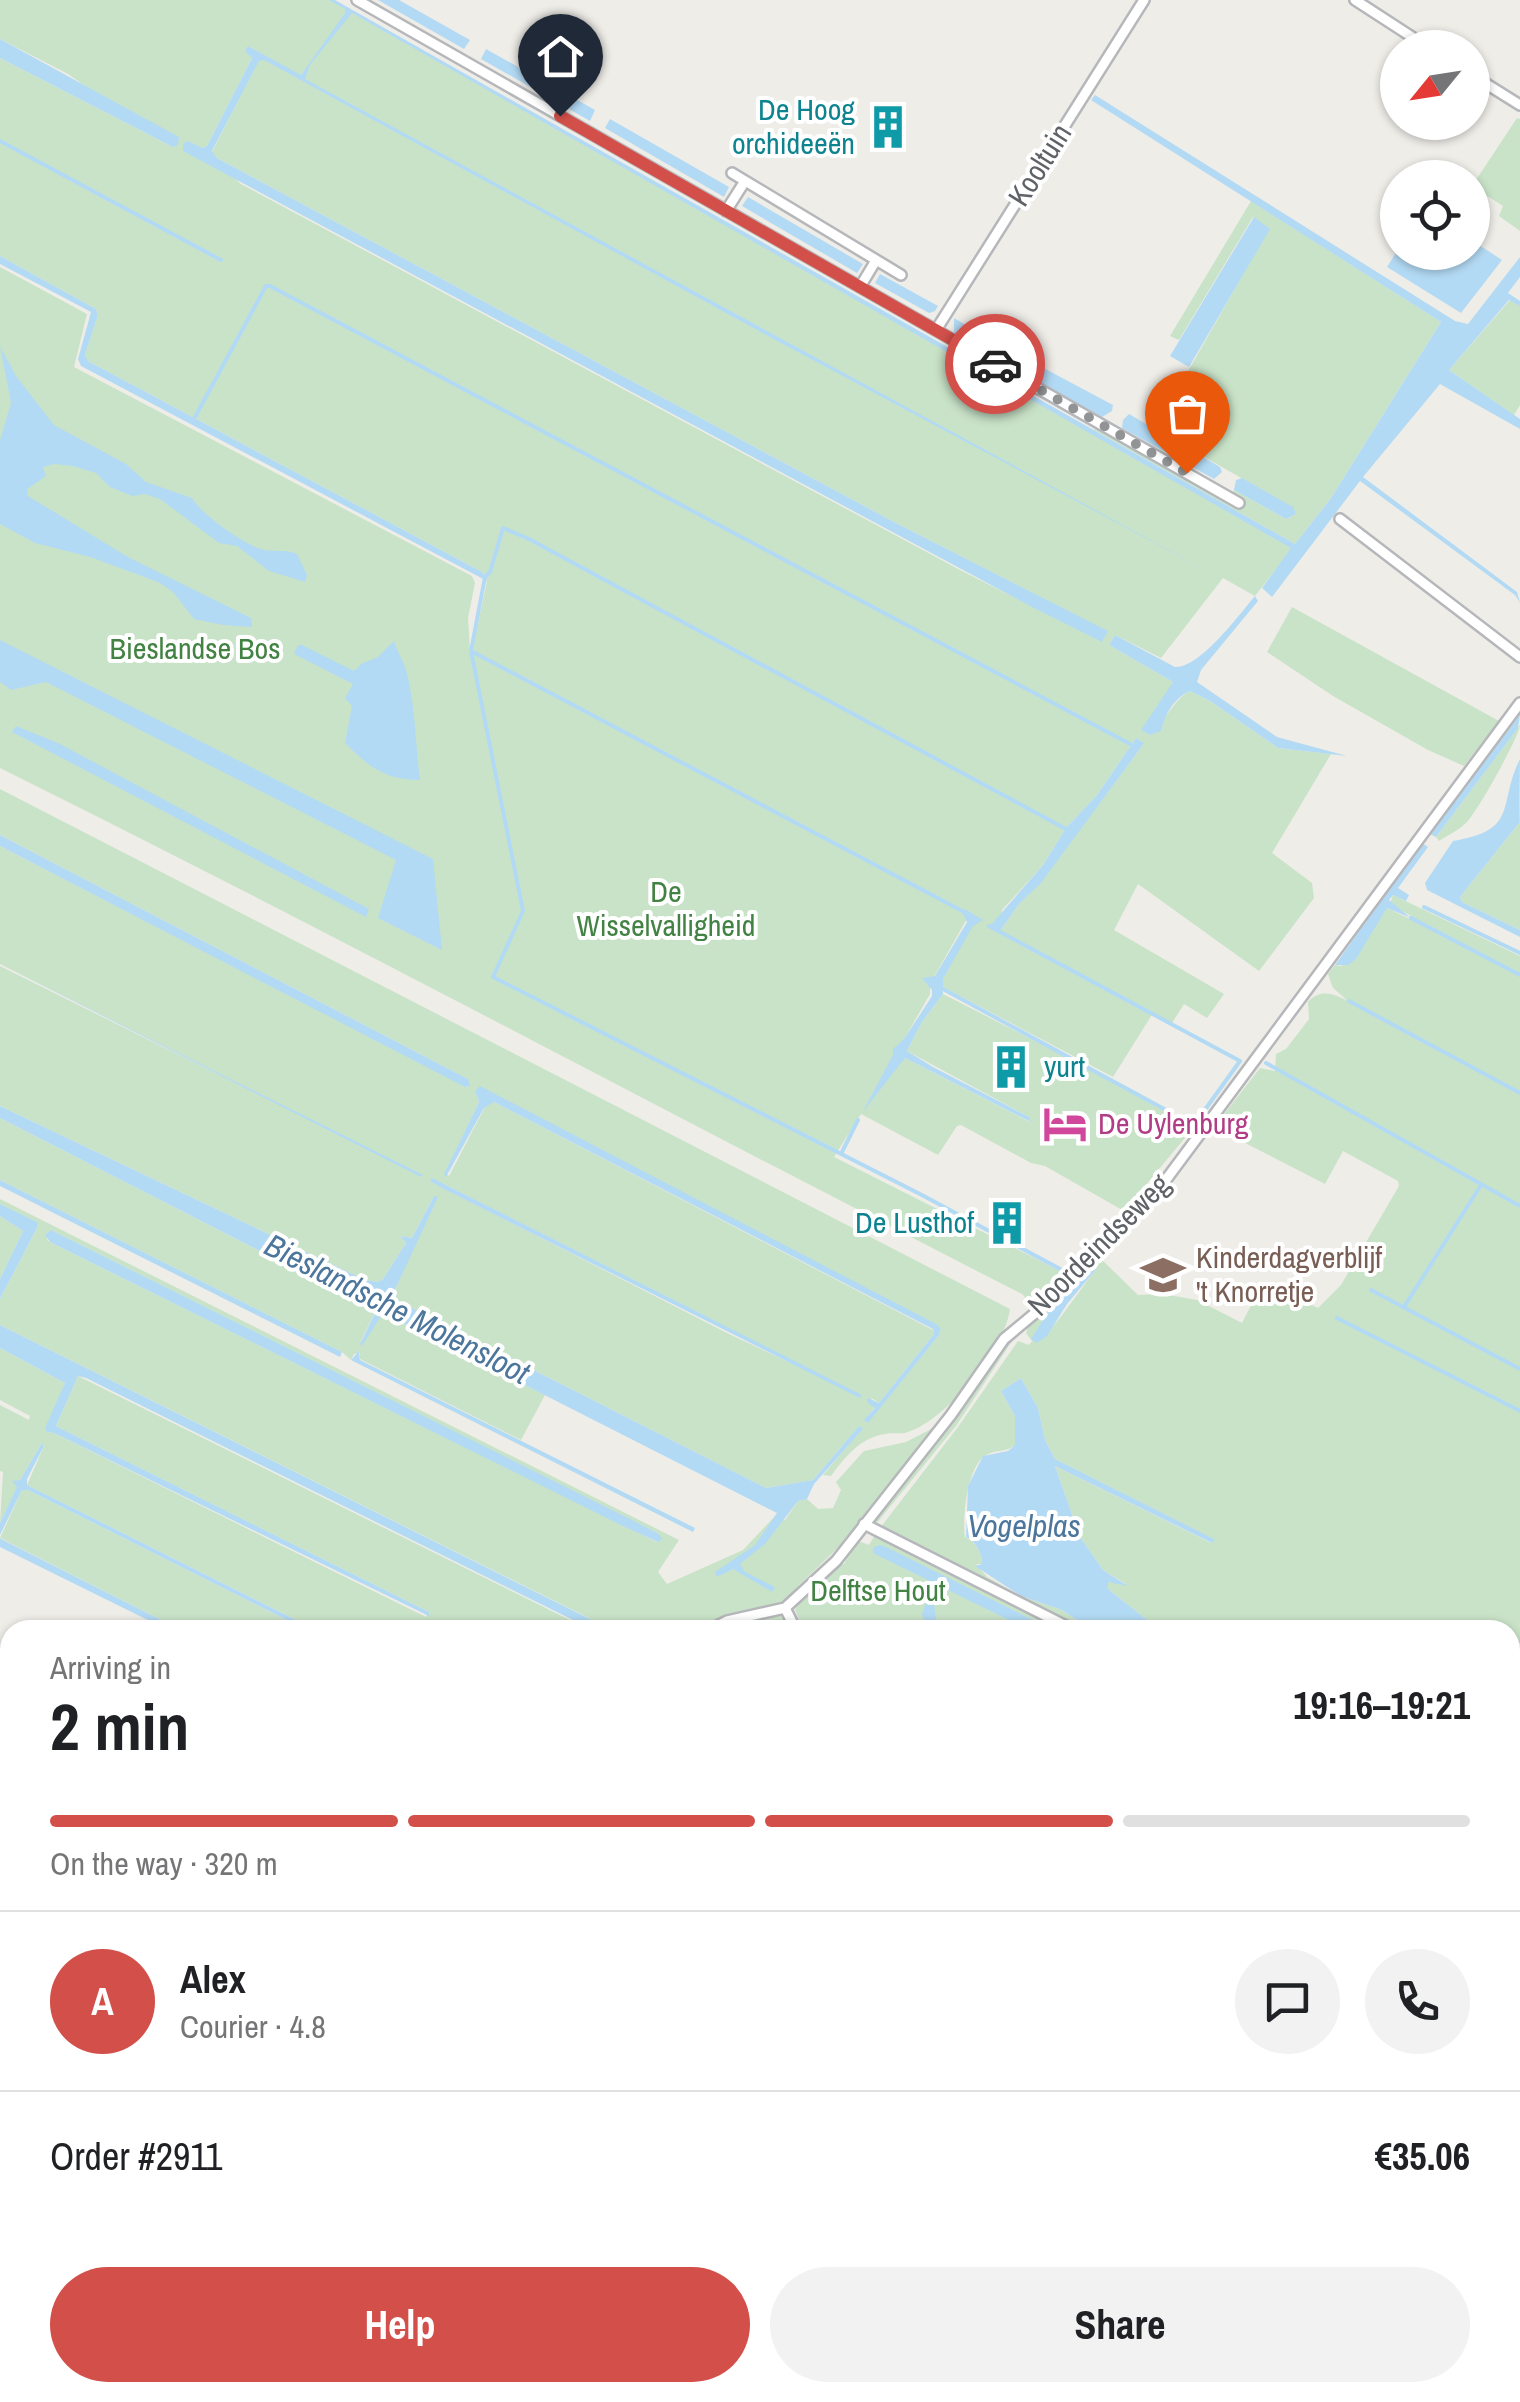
<!DOCTYPE html>
<meta charset="utf-8">
<style>
body{margin:0;font-family:"Archivo Narrow",sans-serif;background:#f2f2f2;color:#202124;height:100vh;display:flex;flex-direction:column;font-size:38px;white-space:nowrap}
*{box-sizing:border-box;margin:0}
p{font-size:32px;color:#757577}
.icon{flex:none;width:55px;height:55px;fill:none;stroke:currentColor;stroke-width:2;stroke-linecap:round;stroke-linejoin:round}
.map{position:relative;flex:1;overflow:hidden}
.side{position:absolute;left:0px;top:1620px;width:1520px;height:782px;display:flex;flex-direction:column;background:#fff;border-radius:30px 30px 0 0;box-shadow:0 2px 8px #0004}
.side>*{flex:none}
.needle{width:65px;rotate:240deg}
.controls{position:absolute;left:1380px;top:30px;display:grid;gap:20px}
.controls a{display:grid;place-items:center;width:110px;height:110px;border-radius:50%;background:#fff;box-shadow:0 2px 8px #0004;font-size:50px}
.pin{position:absolute;display:grid;place-items:center;width:85px;height:85px;color:#fff;margin:-102px -42px;border-radius:50% 50% 50% 0;rotate:-45deg;box-shadow:0 0 10px #0007}
.pin .icon{rotate:45deg}
.courier{position:absolute;display:grid;place-items:center;width:100px;height:100px;margin:-50px;border:8px solid #d3504a;border-radius:50%;background:#fff;color:#222;box-shadow:0 2px 12px #0007}
.headline em{font-style:normal;font-weight:800}
.headline div{display:flex;flex-direction:column-reverse}
.headline{display:flex;align-items:center;justify-content:space-between;height:170px;padding:0 50px}
h1{font-size:65px;font-weight:800;line-height:75px}
.bar{display:grid;grid-template-columns:repeat(4,1fr);gap:15px 10px;align-content:center;height:120px;padding:0 50px}
.bar i{height:12px;border-radius:8px;background:#e0e0e0}
.bar .active{background:#d3504a}
.bar p{grid-column:span 4}
.line{display:flex;align-items:center;gap:25px;padding:0 50px;border-top:2px solid #e0e0e0}
.line div{flex:1}
.round{display:grid;place-items:center;flex:none;width:105px;height:105px;border-radius:52px;background:#f2f2f2}
.primary-button{display:flex;gap:20px;margin-top:auto;padding:20px 50px}
.primary-button a{flex:1;height:115px;border-radius:60px;background:#d3504a;color:#fff;font-size:40px;font-weight:800;line-height:115px;text-align:center}
.primary-button a+a{background:#f2f2f2;color:#202124}
.map>svg:first-child{display:block}
.green{fill:#c9e3c8;fill-rule:evenodd}
.water{fill:#b3daf4}
.lines{fill:none;stroke-linecap:round;stroke-linejoin:round}
.stream{stroke:#b3daf4;stroke-width:4}
.street-casing{stroke:#b5b7ba;stroke-width:14}
.street{stroke:#fff;stroke-width:9}
.done{stroke:#919394;stroke-width:10;stroke-dasharray:0 18}
.route{stroke:#d3504a;stroke-width:12}
.labels{text-anchor:middle;stroke-width:8;stroke-linejoin:round;paint-order:stroke}
.culture-label{font-size:30px;fill:#0d838f;stroke:#fff;text-anchor:end}
.street-label{font-size:30px;fill:#5f6266;stroke:#fff}
.park-label{font-size:30px;fill:#428243;stroke:#fff}
.hotel-label{font-size:30px;fill:#b23c85;stroke:#fff;text-anchor:start}
.education-label{font-size:30px;fill:#785e54;stroke:#fff;text-anchor:start}
.water-label{font-size:32px;font-style:italic;fill:#4d769c;stroke:#fff}
</style>
<div class="map">
<svg width="1520" height="2402" viewBox="0 0 1520 2402">
<rect width="100%" height="100%" fill="#efede8"/>
<path class="green" d="M 0,0 L 332,0 L 1293,547 L 1255,596 L 1223,578 L 1161,658 L 1115,635 L 1109,645 L 1173,682 L 1149,735 C 1166,723 1171,701 1190,691 L 1210,701 L 1278,748 L 1331,754 L 1272,853 L 1312,883 L 1314,898 L 1259,971 L 1138,884 L 1114,930 L 1224,994 L 1207,1018 L 1184,1004 L 1172,1023 L 1153,1013 L 1113,1077 L 943,987 L 943,979 L 974,921 L 968,917 L 930,984 L 930,994 L 906,1036 L 901,1059 L 905,1058 L 1030,1122 L 1029,1117 L 907,1051 L 922,1022 L 943,994 L 1112,1080 L 1185,1123 L 1189,1133 L 1124,1211 L 1045,1166 L 1031,1163 L 961,1125 L 957,1126 L 938,1155 L 861,1114 L 834,1157 L 1066,1274 L 1041,1300 L 1029,1302 L 1022,1294 C 680,1120 343,938 0,768 L 0,267 L 87,314 L 74,367 L 472,576 L 475,583 L 468,618 L 470,651 L 475,654 L 473,648 L 487,581 L 482,572 L 88,361 L 85,355 L 98,315 L 96,309 L 0,256 L 0,58 L 173,147 L 68,74 L 0,39 ZM 248,46 L 265,56 L 259,60 L 212,152 L 217,158 L 894,522 L 1107,631 L 1101,641 L 962,571 L 241,184 L 202,148 L 207,146 L 252,58 ZM 1136,738 L 1143,743 L 1137,753 L 1041,882 L 1020,903 L 1000,931 L 1002,910 L 1043,865 L 1066,828 L 1097,795 Z
M 1517,118 L 1520,119 L 1520,231 L 1499,216 L 1503,206 L 1472,186 Z
M 1251,201 L 1441,322 L 1331,498 L 1295,544 L 1094,430 L 1096,426 L 1231,494 L 1234,490 L 1286,519 L 1296,514 L 1292,507 L 1155,429 L 1269,229 L 1253,217 L 1179,340 L 1170,336 Z
M 1510,300 L 1520,306 L 1520,405 L 1514,415 L 1449,370 Z
M 1292,607 L 1499,721 L 1464,766 L 1428,750 L 1333,696 L 1267,652 Z
M 1520,725 C 1520,735 1477,813 1466,823 C 1459,830 1448,835 1439,841 L 1436,837 Z
M 0,789 L 1010,1309 C 1005,1348 948,1419 908,1432 C 900,1435 893,1432 885,1434 C 861,1437 844,1458 831,1476 L 823,1475 L 862,1429 L 859,1426 L 813,1480 L 766,1488 L 398,1301 L 394,1293 L 434,1196 L 412,1238 L 400,1236 L 406,1243 L 383,1279 L 378,1282 L 365,1280 L 0,1106 L 0,966 L 423,1176 L 0,964 L 0,846 L 468,1087 L 468,1079 L 0,835 ZM 475,1091 L 941,1329 L 939,1335 L 867,1423 L 865,1420 L 875,1407 L 871,1398 L 879,1403 L 934,1334 L 933,1330 L 494,1102 L 486,1105 L 449,1176 L 445,1173 L 479,1102 ZM 430,1181 L 442,1183 L 862,1396 L 731,1335 Z
M 1520,789 L 1520,930 L 1462,902 L 1460,897 L 1519,823 Z
M 1393,895 L 1520,956 L 1520,1643 L 1514,1643 L 1513,1664 L 1520,1668 L 1520,1815 L 1510,1810 L 1510,1630 L 1160,1630 L 1108,1589 L 1108,1582 L 1126,1584 L 1103,1570 L 1080,1537 L 1055,1466 L 1211,1543 L 1213,1539 L 1055,1459 L 1045,1440 L 1038,1408 L 1021,1378 L 1001,1391 L 1015,1416 L 1015,1445 C 1006,1453 997,1449 986,1455 C 967,1466 962,1518 965,1537 C 974,1539 983,1555 982,1564 L 976,1564 L 987,1577 L 1021,1596 L 1062,1610 L 1092,1630 L 1079,1630 L 880,1528 L 958,1427 L 1018,1341 L 1029,1345 L 1032,1341 L 1026,1333 L 1029,1324 L 1092,1261 L 1099,1257 L 1138,1295 L 1163,1294 L 1197,1300 L 1242,1323 L 1263,1282 L 1318,1308 L 1341,1285 L 1399,1186 L 1398,1181 L 1343,1151 L 1325,1184 L 1214,1127 L 1260,1068 L 1275,1071 L 1276,1054 L 1286,1049 L 1309,1019 L 1308,1002 C 1320,989 1332,993 1348,1001 L 1333,988 L 1328,974 L 1335,965 L 1341,966 L 1356,959 L 1383,911 L 1387,908 L 1410,919 L 1411,916 L 1390,904 ZM 1093,1264 L 1097,1267 C 1087,1281 1048,1337 1038,1342 L 1032,1339 L 1050,1309 Z
M 0,1118 L 373,1309 L 375,1312 L 360,1343 L 382,1313 L 545,1395 L 521,1440 L 360,1359 L 360,1353 L 354,1354 L 351,1360 L 342,1352 L 0,1180 Z
M 0,1199 L 679,1540 L 658,1572 L 667,1584 L 743,1550 L 776,1515 L 785,1520 L 798,1501 L 807,1499 L 818,1509 L 833,1508 L 841,1490 L 836,1482 L 864,1451 L 906,1442 L 939,1425 L 849,1537 L 798,1586 L 781,1617 L 791,1630 L 316,1630 L 27,1485 L 44,1446 L 42,1443 L 20,1480 L 14,1483 L 18,1487 L 0,1523 L 3,1472 L 0,1471 L 0,1405 L 29,1420 L 30,1416 L 0,1400 L 0,1348 L 65,1383 L 47,1432 L 54,1433 L 426,1617 L 429,1612 L 56,1426 L 78,1376 L 578,1624 L 589,1618 L 0,1325 L 0,1299 L 38,1226 L 36,1222 L 0,1204 ZM 51,1230 L 659,1534 L 657,1542 L 50,1242 L 47,1240 Z
M 0,1216 L 23,1231 L 0,1279 Z
M 1014,1338 L 956,1426 L 876,1524 L 876,1515 L 881,1508 L 952,1422 L 999,1351 Z
M 22,1490 L 28,1490 L 307,1630 L 181,1630 L 0,1538 Z
M 875,1535 L 897,1545 L 1064,1630 L 1053,1630 L 880,1545 L 1042,1630 L 804,1630 L 795,1610 L 799,1602 L 840,1563 L 844,1564 L 856,1540 L 869,1545 Z
M 0,1705 L 10,1711 L 10,1754 L 0,1749 Z
M 0,1760 L 10,1765 L 10,2392 L 565,2393 L 564,2402 L 0,2402 Z
M 1510,1821 L 1520,1826 L 1520,2402 L 576,2402 L 574,2398 L 575,2392 L 1510,2392 Z"/>
<path class="water" d="M 329,0 L 335,0 L 1295,544 L 1331,498 L 1441,322 L 1091,100 L 1095,95 L 1455,321 L 1468,324 L 1520,257 L 1520,277 L 1508,293 L 1520,301 L 1520,306 L 1509,300 L 1449,370 L 1520,419 L 1520,429 L 1440,384 L 1363,477 L 1517,592 L 1520,603 L 1515,595 L 1360,481 L 1272,597 L 1262,588 L 1291,548 L 352,13 L 310,65 L 305,79 L 1220,578 L 768,336 L 264,60 L 259,61 L 212,151 L 217,158 L 894,522 L 1108,631 L 1102,642 L 1032,607 L 183,151 L 183,144 L 188,141 L 202,148 L 207,146 L 252,58 L 245,51 L 248,46 L 301,75 L 345,13 L 345,9 Z
M 378,0 L 399,0 L 470,40 L 464,49 Z
M 0,39 L 179,137 L 178,145 L 173,147 L 0,58 Z
M 486,49 L 595,110 L 590,121 L 481,59 Z
M 610,119 L 729,187 L 724,197 L 605,128 Z
M 748,197 L 863,264 L 857,273 L 742,206 Z
M 1254,217 L 1270,229 L 1189,367 L 1170,356 Z
M 1473,241 L 1502,260 L 1461,313 L 1387,267 L 1397,251 L 1472,252 Z
M 0,256 L 96,309 L 98,315 L 85,355 L 88,361 L 482,572 L 487,581 L 81,366 L 78,359 L 91,312 L 0,264 Z
M 880,274 L 938,306 L 935,311 L 929,313 L 875,283 Z
M 954,318 L 1015,354 L 1010,365 L 954,333 Z
M 0,346 L 16,376 L 54,425 L 126,464 L 146,482 L 192,498 C 201,514 246,546 264,550 C 276,552 286,549 297,554 L 307,575 L 305,582 L 269,571 L 237,546 L 219,543 L 160,499 L 145,494 L 132,496 L 110,487 L 96,473 L 73,466 L 54,464 L 43,467 L 46,476 L 27,489 L 28,496 L 128,557 L 251,618 L 252,627 L 223,625 L 194,619 L 173,592 L 158,582 L 90,557 L 35,543 L 0,524 L 0,440 L 11,403 Z
M 1036,364 L 1113,405 L 1112,411 L 1102,417 L 1029,376 Z
M 1191,394 L 1227,417 L 1211,446 L 1174,425 Z
M 1129,414 L 1220,467 L 1222,472 L 1214,479 L 1122,428 L 1123,420 Z
M 1242,478 L 1293,507 L 1296,514 L 1286,519 L 1234,490 L 1236,480 Z
M 1255,596 L 1258,601 L 1201,670 L 1197,682 L 1277,737 L 1347,756 L 1278,748 L 1210,701 L 1190,691 C 1174,698 1165,714 1161,731 L 1150,735 L 1141,730 L 1173,682 L 1109,645 L 1115,635 L 1175,667 C 1200,668 1238,616 1255,596 Z
M 0,640 L 433,859 L 442,950 L 378,918 L 396,860 L 46,682 L 11,690 L 0,682 Z
M 394,641 C 397,652 403,659 406,670 C 416,707 415,743 420,780 C 385,780 369,767 345,743 L 352,706 L 345,698 L 353,684 L 294,654 L 298,645 L 302,645 L 354,671 L 361,664 L 378,657 Z
M 1520,715 L 1518,728 L 1436,837 L 1430,834 Z
M 16,726 L 58,743 L 369,909 L 366,917 L 12,732 Z
M 1136,738 L 1144,743 L 1137,753 L 1041,883 L 1020,903 L 1000,931 L 990,926 L 1043,865 L 1066,828 L 1097,795 Z
M 1520,759 L 1519,823 L 1460,897 L 1462,902 L 1520,930 L 1520,937 L 1427,890 L 1425,883 L 1453,841 C 1520,830 1497,805 1520,759 Z
M 0,835 L 468,1079 L 470,1086 L 465,1087 L 0,846 Z
M 1422,843 L 1428,847 L 1398,888 L 1409,895 L 1406,901 L 1393,895 L 1389,900 L 1411,918 L 1387,908 L 1356,959 L 1348,965 L 1335,965 Z
M 965,909 L 983,920 L 973,926 L 943,979 L 943,994 L 922,1022 L 907,1051 L 933,1067 L 1029,1117 L 1031,1122 L 905,1058 L 862,1113 L 893,1055 L 893,1049 L 904,1039 L 932,996 L 932,990 L 922,978 L 935,976 L 967,922 L 963,914 Z
M 0,964 L 423,1175 L 421,1177 Z
M 480,1086 L 936,1324 L 941,1329 L 939,1335 L 868,1423 L 864,1420 L 875,1408 L 867,1402 L 868,1398 L 879,1403 L 934,1334 L 933,1329 L 494,1102 L 484,1108 L 446,1177 L 444,1174 L 479,1102 L 475,1091 Z
M 0,1106 L 365,1280 L 378,1282 L 383,1279 L 406,1243 L 400,1236 L 412,1238 L 434,1196 L 438,1197 L 394,1292 L 398,1301 L 766,1488 L 813,1480 L 859,1426 L 863,1429 L 814,1484 L 807,1499 L 798,1501 L 765,1544 L 740,1564 L 745,1572 L 775,1587 L 772,1592 L 733,1569 L 717,1577 L 715,1572 L 755,1545 L 777,1513 L 383,1313 L 362,1346 L 360,1344 L 375,1313 L 373,1309 L 0,1118 Z
M 432,1178 L 862,1395 L 860,1398 L 442,1188 L 430,1181 Z
M 0,1180 L 342,1352 L 340,1357 L 0,1186 Z
M 0,1204 L 37,1222 L 38,1226 L 0,1299 L 0,1279 L 23,1231 L 0,1216 Z
M 51,1230 L 636,1522 L 659,1534 L 662,1539 L 658,1542 L 623,1526 L 50,1242 L 45,1235 Z
M 1094,1263 L 1098,1267 L 1067,1304 L 1047,1336 L 1037,1343 L 1031,1339 L 1050,1309 Z
M 0,1325 L 588,1618 L 594,1624 L 581,1629 L 573,1620 L 86,1378 L 78,1376 L 56,1426 L 429,1612 L 429,1616 L 54,1433 L 47,1432 L 45,1428 L 65,1383 L 0,1348 Z
M 359,1351 L 360,1360 L 695,1528 L 693,1532 L 351,1360 Z
M 1021,1378 L 1038,1408 L 1045,1440 L 1055,1459 L 1214,1539 L 1212,1543 L 1055,1466 L 1080,1537 L 1103,1570 L 1128,1586 L 1108,1582 L 1108,1589 L 1160,1630 L 1092,1630 L 1062,1610 L 1021,1596 L 975,1566 L 982,1564 C 983,1555 974,1539 966,1537 L 968,1486 L 983,1456 L 1008,1451 L 1015,1445 L 1015,1416 L 1001,1391 Z
M 42,1443 L 44,1446 L 27,1479 L 27,1485 L 316,1630 L 307,1630 L 28,1490 L 22,1490 L 0,1535 L 0,1523 L 17,1487 L 12,1481 L 20,1480 Z
M 0,1538 L 1,1539 L 181,1630 L 168,1630 L 0,1547 Z
M 880,1545 L 884,1546 L 1053,1630 L 1029,1630 L 873,1553 L 874,1547 Z
M 927,1600 L 934,1604 L 936,1619 L 948,1630 L 926,1627 L 922,1614 Z
M 1520,2064 L 1516,2086 L 1520,2168 L 1510,2084 Z
M 1510,2387 L 1520,2395 L 1520,2402 L 731,2402 L 728,2393 L 1510,2392 Z"/>
<g class="lines">
<path class="stream" d="M 0,141 L 221,260
M 195,417 L 266,286 L 270,286 L 1130,744
M 471,651 L 966,913
M 1424,907 L 1520,953
M 1411,918 L 1520,975
M 989,926 L 1240,1061 L 1199,1118
M 943,989 L 1166,1110
M 1349,1001 L 1520,1093
M 1266,1063 L 1520,1206
M 841,1154 L 858,1120
M 1062,1270 L 920,1194 L 493,977 L 523,911 L 471,651 L 485,577 L 490,572 L 503,528 L 529,539 L 1066,829
M 1371,1290 L 1520,1369
M 1404,1307 L 1481,1185
M 1337,1318 L 1520,1411"/>
<g class="street-casing">
<path id="street" d="M 357,0 L 1239,503
M 1355,0 L 1429,48
M 1472,75 L 1520,105
M 732,173 L 901,275
M 726,211 L 745,181
M 860,287 L 875,262
M 936,330 L 1144,0
M 1340,519 L 1520,657
M 864,1524 L 1074,1630
M 785,1608 L 796,1630
M 709,1630 L 727,1621 L 785,1608 L 836,1561 L 951,1415 L 1004,1339 L 1046,1304 L 1165,1181 L 1520,703
M 1510,1816 L 1520,1821
M 569,2402 L 570,2392"/>
</g>
<use href="#street" class="street"/>
</g>
<g class="lines">
<path class="done" d="M 995,364 L 1187,473"/>
<path class="route" d="M 560,116 L 995,364"/>
</g>
<defs>
<g id="building-bare" transform="scale(3.45)"><path d="M-4-6H4V6H1V3H-1V6H-4ZM-2.5-4.3h1.7v1.8h-1.7ZM.8-4.3h1.7v1.8H.8ZM-2.5-1h1.7V.8h-1.7ZM.8-1h1.7V.8H.8Z" fill="#0f9aa8" stroke="#fff" stroke-width="2.5" paint-order="stroke"/></g>
<g id="hotel-bare" transform="scale(3.45)"><path d="M-6-4.5h1.5V1H6V5H4.5V3h-9V5H-6ZM-4 0a1.8 1.8 0 1 1 3.6 0ZM.5 0V-2.5h3Q6-2.5 6 0Z" fill="#d1479c" stroke="#fff" stroke-width="2.5" paint-order="stroke"/></g>
<g id="school-bare" transform="scale(3.45)"><path d="M0-5L7-2L0 1L-7-2ZM-4 1L0 2.5L4 1V4Q0 6-4 4Z" fill="#8d6e63" stroke="#fff" stroke-width="2.5" paint-order="stroke"/></g>
</defs>
<g fill-rule="evenodd">
<use href="#building-bare" x="888" y="127"/>
<use href="#building-bare" x="1011" y="1067"/>
<use href="#hotel-bare" x="1065" y="1124"/>
<use href="#building-bare" x="1007" y="1223"/>
<use href="#school-bare" x="1163" y="1275"/>
</g>
<g class="labels">
<g class="culture-label">
<text x="855" y="120">De Hoog<tspan x="855" dy="34">orchideeën</tspan></text>
<text x="1044" y="1077" text-anchor="start">yurt</text>
<text x="974" y="1233">De Lusthof</text>
</g>
<g class="street-label">
<text transform="translate(1040 165) rotate(-58)" y="10">Kooltuin</text>
<text transform="translate(1099 1245) rotate(-45)" y="10">Noordeindseweg</text>
</g>
<g class="park-label">
<text x="195" y="659">Bieslandse Bos</text>
<text x="666" y="902">De<tspan x="666" dy="34">Wisselvalligheid</tspan></text>
<text x="878" y="1601">Delftse Hout</text>
</g>
<g class="hotel-label">
<text x="1098" y="1134">De Uylenburg</text>
</g>
<g class="education-label">
<text x="1196" y="1268">Kinderdagverblijf<tspan x="1196" dy="34">'t Knorretje</tspan></text>
</g>
<g class="water-label">
<text transform="translate(397 1309) rotate(27)" y="11">Bieslandsche Molensloot</text>
<text x="1024" y="1537">Vogelplas</text>
</g>
</g>
</svg>
<div class="controls">
<a><svg class="needle" viewBox="-14 -14 28 28"><path d="M0-13l5 13h-10z" fill="#e53935"/><path d="M0 13l5-13h-10z" fill="#757577"/></svg></a>
<a><svg class="icon" aria-label="locate" viewBox="0 0 24 24"><circle cx="12" cy="12" r="6"/><path d="M12 2v4M12 18v4M2 12h4M18 12h4"/></svg></a>
</div>
<div class="pin" style="left:1187px;top:473px;background:#ea580c"><svg class="icon" aria-label="bag" viewBox="0 0 24 24"><path d="M5 8h14l-1 12H6zM9 8a3 3 0 0 1 6 0"/></svg></div>
<div class="pin" style="left:560px;top:116px;background:#1f2937"><svg class="icon" aria-label="home" viewBox="0 0 24 24"><path d="M3 11l9-7 9 7M6 9v11h12V9"/></svg></div>
<div class="courier" style="left:995px;top:364px"><svg class="icon" aria-label="car" viewBox="0 0 24 24"><path d="M5 17H2v-5l4-1 3-4h7l3 4 3 1v5h-3M9 17h6M6 11h13"/><circle cx="7" cy="17" r="2"/><circle cx="17" cy="17" r="2"/></svg></div>
<section class="side">
<div class="headline"><div><h1>2 min</h1><p>Arriving in</p></div><em>19:16–19:21</em></div>
<div class="bar"><i class="active"></i><i class="active"></i><i class="active"></i><i></i><p>On the way · 320 m</p></div>
<div class="line" style="height:180px"><b class="round" style="background:#d3504a;color:#fff">A</b><div><b>Alex</b><p>Courier · 4.8</p></div><a class="round"><svg class="icon" aria-label="chat" viewBox="0 0 24 24"><path d="M4 5h16v11H9l-5 4z"/></svg></a><a class="round"><svg class="icon" aria-label="phone" viewBox="0 0 24 24"><path d="M5 4h4l2 5-3 2q2 4 5 5l2-3 5 2v4C11 20 4 13 5 4z"/></svg></a></div>
<div class="line" style="height:130px"><div>Order #2911</div><b>€35.06</b></div>
<div class="primary-button"><a>Help</a><a>Share</a></div>
</section>
</div>
